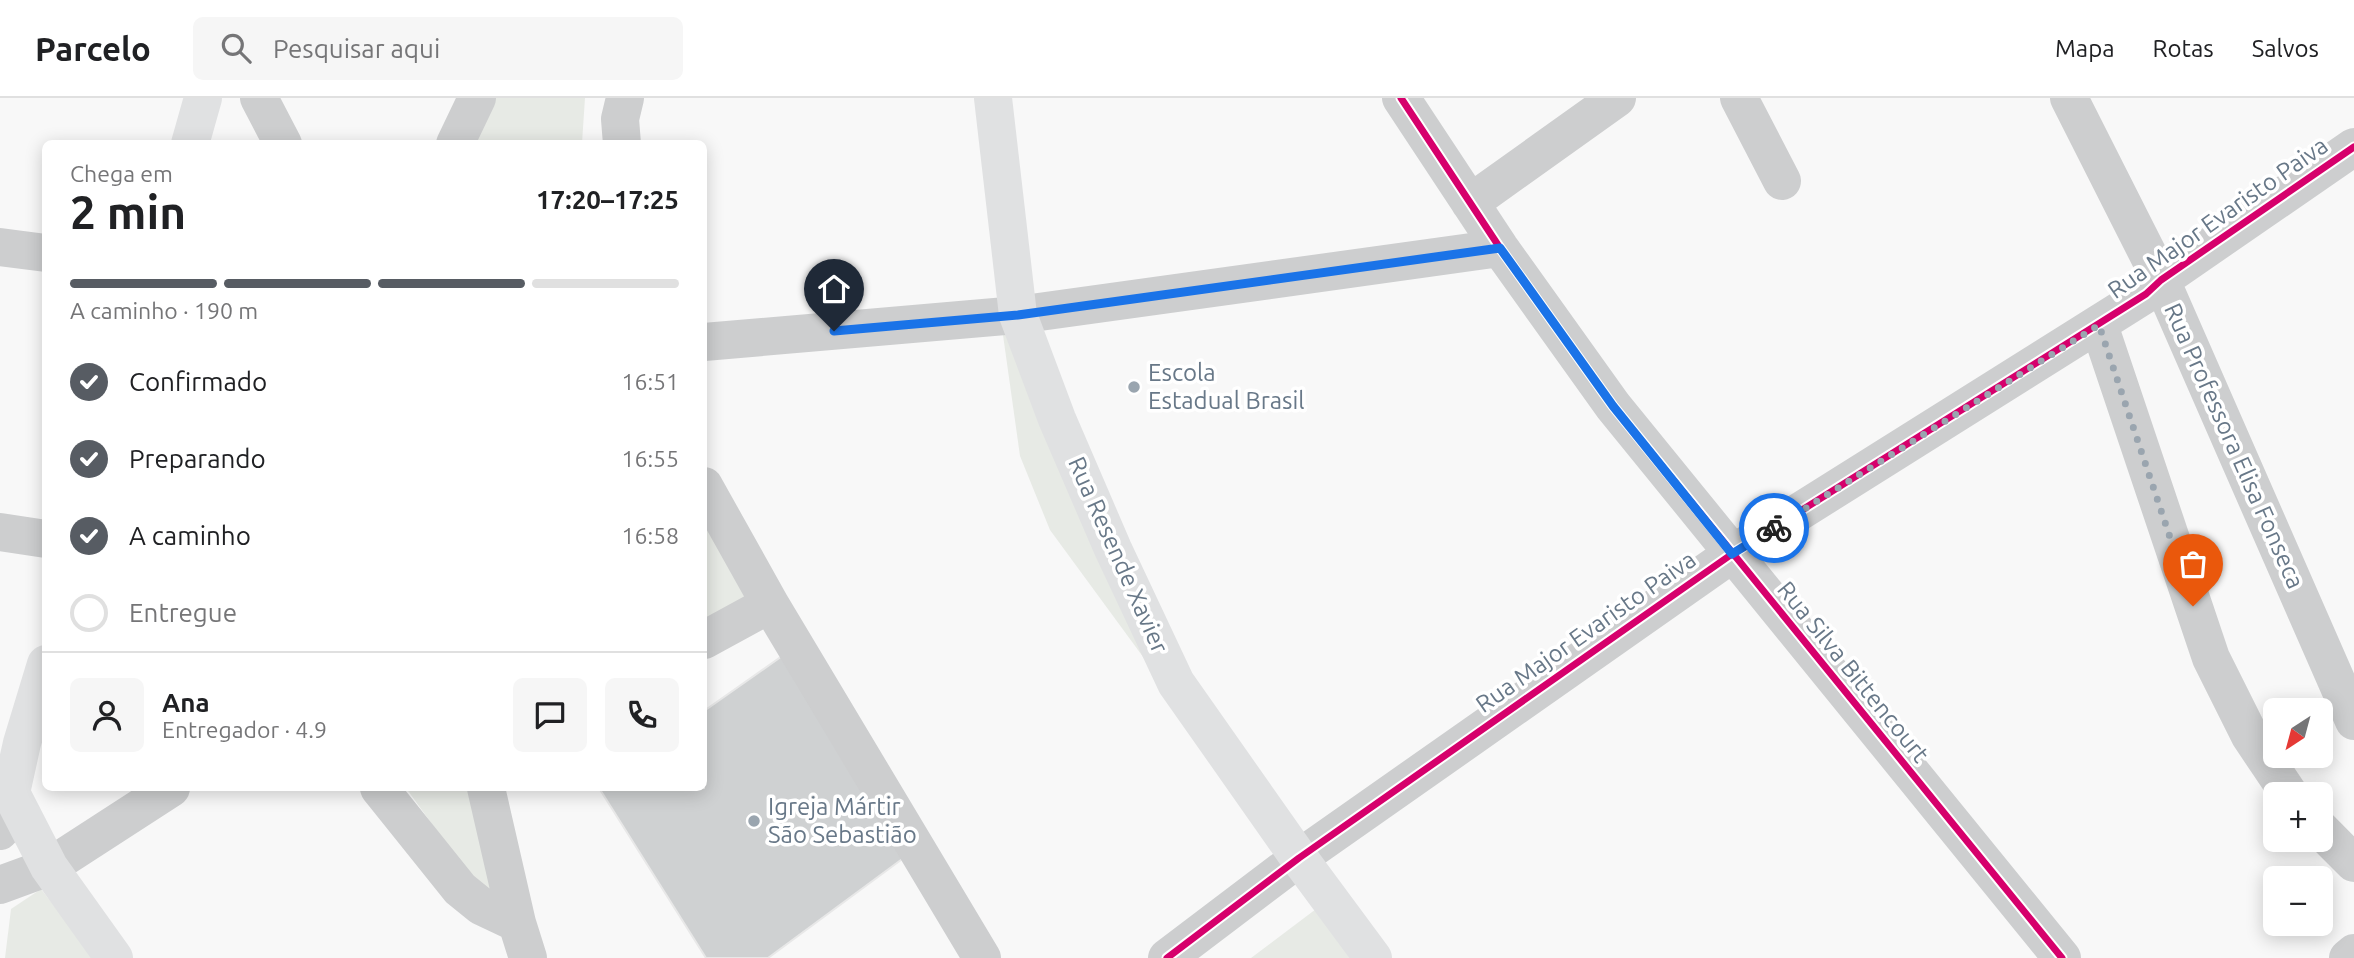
<!DOCTYPE html>
<html lang="pt">
<meta charset="utf-8">
<style>
body{margin:0;font-family:Ubuntu,sans-serif;background:#f6f6f6;color:#202124;height:100vh;display:flex;flex-direction:column;font-size:26px;white-space:nowrap}
*{box-sizing:border-box;margin:0}
p{font-size:23px;color:#757577}
.icon{flex:none;width:38px;height:38px;fill:none;stroke:currentColor;stroke-width:2;stroke-linecap:round;stroke-linejoin:round}
.map{position:relative;flex:1;overflow:hidden}
.sheet{position:absolute;left:42px;top:42px;width:665px;height:651px;display:flex;flex-direction:column;background:#fff;border-radius:10px;box-shadow:0 4px 18px #0003}
.sheet>*{flex:none}
.needle{width:46px;rotate:216deg}
.tools{position:absolute;left:2263px;top:600px;display:grid;gap:14px}
.tools a{display:grid;place-items:center;width:70px;height:70px;border-radius:10px;background:#fff;box-shadow:0 4px 18px #0003;font-size:35px}
.pin{position:absolute;display:grid;place-items:center;width:60px;height:60px;color:#fff;margin:-72px -30px;border-radius:50% 50% 50% 0;rotate:-45deg;box-shadow:0 0 7px #0007}
.pin .icon{rotate:45deg}
.courier{position:absolute;display:grid;place-items:center;width:70px;height:70px;margin:-35px;border:5px solid #1a73e8;border-radius:50%;background:#fff;color:#222;box-shadow:0 2px 9px #0007}
.summary em{font-style:normal;font-weight:600}
.summary div{display:flex;flex-direction:column-reverse}
.summary{display:flex;align-items:center;justify-content:space-between;height:119px;padding:0 28px}
h1{font-size:46px;font-weight:600;line-height:52px}
.bar{display:grid;grid-template-columns:repeat(4,1fr);gap:10px 7px;align-content:center;height:84px;padding:0 28px}
.bar i{height:9px;border-radius:5px;background:#e0e0e0}
.bar .current{background:#575c63}
.bar p{grid-column:span 4}
.line{display:flex;align-items:center;gap:18px;padding:0 28px;border-top:2px solid #e0e0e0}
.line div{flex:1}
.round{display:grid;place-items:center;flex:none;width:74px;height:74px;border-radius:10px;background:#f6f6f6}
ol{padding:0 28px;list-style:none}
li{display:flex;align-items:center;gap:21px;height:77px}
li p{margin-inline-start:auto}
li .icon{padding:7px;border-radius:50%;background:#575c63;color:#fff;stroke-width:4}
li:last-child{color:#757577}
li i{width:38px;height:38px;border:4px solid #e0e0e0;border-radius:50%}
header{display:flex;align-items:center;gap:42px;box-sizing:border-box;height:98px;padding:0 35px;background:#fff;border-bottom:2px solid #e0e0e0}
header strong{font-size:33px}
nav{display:flex;gap:38px;margin-inline-start:auto;font-size:24px}
.search{width:490px;height:63px;background:#f6f6f6;display:flex;align-items:center;gap:18px;box-sizing:border-box;padding:0 24px;border-radius:10px;color:#757577;font-size:26px}
.map>svg:first-child{display:block}
.green{fill:#e7eae5}
.building{fill:#cfd1d2;stroke:#e8e8e8;stroke-width:2}
.lines{fill:none;stroke-linecap:round;stroke-linejoin:round}
.minor{stroke:#cdcecf;stroke-width:38}
.major{stroke:#e0e1e2;stroke-width:38}
.cycleway-casing{stroke:#fff;stroke-width:11}
.cycleway{stroke:#d6006c;stroke-width:7}
.done{stroke:#9aa5af;stroke-width:7;stroke-dasharray:0 12.6}
.route{stroke:#1a73e8;stroke-width:9}
.poi-dot{fill:#9aa5af;stroke:#fff;stroke-width:2.5}
.labels{text-anchor:middle;stroke-width:7;stroke-linejoin:round;paint-order:stroke}
.street-label{font-size:24px;fill:#687888;stroke:#fff}
.poi-label{font-size:24px;fill:#687888;stroke:#fff;text-anchor:start}
</style>
<header>
<strong>Parcelo</strong>
<div class="search"><svg class="icon" aria-label="search" viewBox="0 0 24 24"><circle cx="10" cy="10" r="6"/><path d="M15 15l6 6"/></svg>Pesquisar aqui</div>
<nav><a>Mapa</a><a>Rotas</a><a>Salvos</a></nav>
</header>
<div class="map">
<svg width="2354" height="860" viewBox="0 0 2354 860">
<rect width="100%" height="100%" fill="#f8f8f8"/>
<path class="green" d="M 491,0 L 585,0 L 582,45 L 473,46 Z
M 1017,234 L 1182,612 L 1050,432 L 1020,358 L 1003,237 Z
M 704,407 L 758,502 L 704,532 Z
M 406,690 L 501,690 L 522,809 L 478,790 Z
M 41,791 L 94,860 L 5,860 L 11,811 Z
M 1320,808 L 1360,860 L 1251,860 Z"/>
<path class="building" d="M 785,556 L 909,756 L 768,860 L 706,860 L 599,690 L 704,690 L 704,613 Z"/>
<g class="lines">
<path class="minor" d="M 259,0 L 283,46
M 1401,0 L 1500,150 L 1613,308 L 2062,860
M 1739,0 L 1782,83
M 2069,0 L 2161,182 L 2354,623
M 455,46 L 477,0
M 622,46 L 620,21 L 625,0
M 1470,105 L 1617,0
M 0,149 L 46,155
M 2099,227 L 2211,560 L 2250,638 L 2289,696
M 704,244 L 1018,217 L 1500,150
M 704,388 L 770,506 L 982,860
M 0,434 L 46,441
M 704,542 L 770,506
M 379,690 L 460,791 L 481,808 L 517,825
M 486,690 L 517,825 L 528,860
M 2320,731 L 2354,765
M 0,733 L 11,695
M 0,787 L 49,769 L 171,690
M 1167,860 L 1299,760 L 1732,456 L 2146,196 L 2161,182 L 2354,49
M 2348,860 L 2354,855"/>
<path class="major" d="M 993,0 L 1018,217 L 1057,321 L 1113,451 L 1176,585 L 1299,760 L 1373,860
M 190,46 L 203,0
M 46,566 L 22,645 L 11,695 L 49,769 L 114,860"/>
<g class="cycleway-casing">
<path id="cycleway" d="M 1401,0 L 1500,150 L 1613,308 L 2062,860
M 1167,860 L 1299,760 L 1732,456 L 2146,196 L 2161,182 L 2354,49"/>
</g>
<use href="#cycleway" class="cycleway"/>
</g>
<g class="lines">
<path class="done" d="M 1774,430 L 2099,227 L 2193,508"/>
<path class="route" d="M 834,233 L 1018,217 L 1500,150 L 1613,308 L 1732,456 L 1774,430"/>
</g>
<g class="poi-dot">
<circle cx="1134" cy="289" r="7"/>
<circle cx="754" cy="723" r="7"/>
</g>
<g class="labels">
<g class="street-label">
<text transform="translate(2218 120) rotate(-35)" y="8">Rua Major Evaristo Paiva</text>
<text transform="translate(2234 348) rotate(66)" y="8">Rua Professora Elisa Fonseca</text>
<text transform="translate(1118 457) rotate(66)" y="8">Rua Resende Xavier</text>
<text transform="translate(1586 534) rotate(-35)" y="8">Rua Major Evaristo Paiva</text>
<text transform="translate(1853 574) rotate(51)" y="8">Rua Silva Bittencourt</text>
</g>
<g class="poi-label">
<text x="1148" y="283">Escola<tspan x="1148" dy="28">Estadual Brasil</tspan></text>
<text x="768" y="717">Igreja Mártir<tspan x="768" dy="28">São Sebastião</tspan></text>
</g>
</g>
</svg>
<div class="tools">
<a><svg class="needle" viewBox="-14 -14 28 28"><path d="M0-13l5 13h-10z" fill="#e53935"/><path d="M0 13l5-13h-10z" fill="#757577"/></svg></a>
<a>+</a>
<a>−</a>
</div>
<div class="pin" style="left:2193px;top:508px;background:#ea580c"><svg class="icon" aria-label="bag" viewBox="0 0 24 24"><path d="M5 8h14l-1 12H6zM9 8a3 3 0 0 1 6 0"/></svg></div>
<div class="pin" style="left:834px;top:233px;background:#1f2937"><svg class="icon" aria-label="home" viewBox="0 0 24 24"><path d="M3 11l9-7 9 7M6 9v11h12V9"/></svg></div>
<div class="courier" style="left:1774px;top:430px"><svg class="icon" aria-label="bike" viewBox="0 0 24 24"><circle cx="6" cy="16" r="4"/><circle cx="18" cy="16" r="4"/><path d="M6 16l4-8h5l3 8M10 8l3 8H6M13 5h3"/></svg></div>
<section class="sheet">
<div class="summary"><div><h1>2 min</h1><p>Chega em</p></div><em>17:20–17:25</em></div>
<div class="bar"><i class="current"></i><i class="current"></i><i class="current"></i><i></i><p>A caminho · 190 m</p></div>
<ol>
<li><svg class="icon" aria-label="check" viewBox="0 0 24 24"><path d="M5 12l5 5 9-10"/></svg>Confirmado<p>16:51</p></li>
<li><svg class="icon" aria-label="check" viewBox="0 0 24 24"><path d="M5 12l5 5 9-10"/></svg>Preparando<p>16:55</p></li>
<li><svg class="icon" aria-label="check" viewBox="0 0 24 24"><path d="M5 12l5 5 9-10"/></svg>A caminho<p>16:58</p></li>
<li><i></i>Entregue</li>
</ol>
<div class="line" style="height:126px"><a class="round"><svg class="icon" aria-label="person" viewBox="0 0 24 24"><circle cx="12" cy="8" r="4"/><path d="M4 21q1-7 8-7t8 7"/></svg></a><div><b>Ana</b><p>Entregador · 4.9</p></div><a class="round"><svg class="icon" aria-label="chat" viewBox="0 0 24 24"><path d="M4 5h16v11H9l-5 4z"/></svg></a><a class="round"><svg class="icon" aria-label="phone" viewBox="0 0 24 24"><path d="M5 4h4l2 5-3 2q2 4 5 5l2-3 5 2v4C11 20 4 13 5 4z"/></svg></a></div>
</section>
</div>
